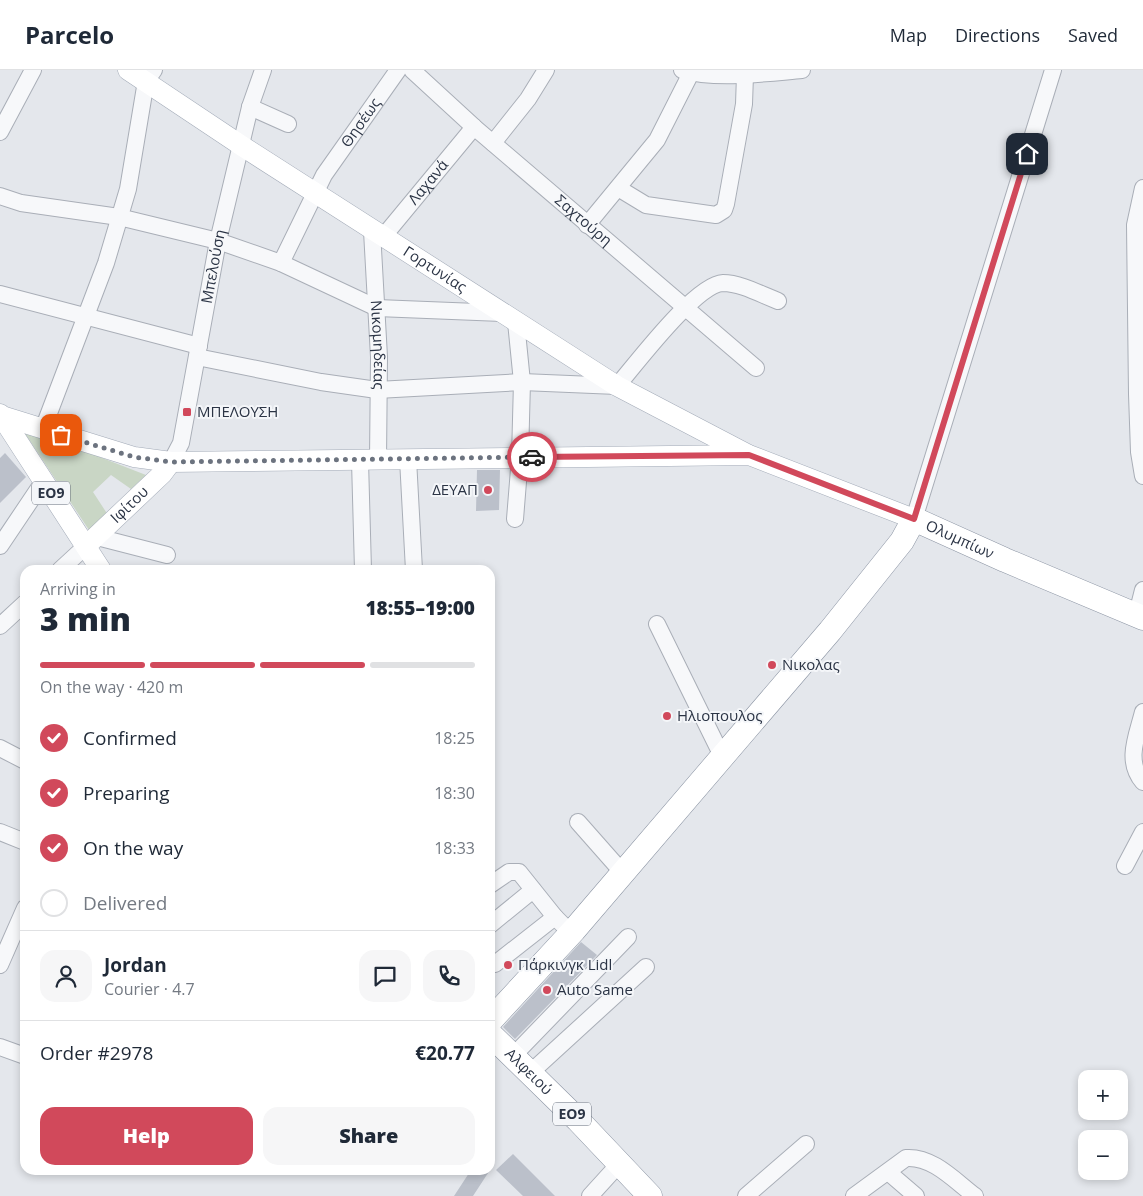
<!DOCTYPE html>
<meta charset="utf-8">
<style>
body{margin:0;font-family:"Open Sans",sans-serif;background:#f6f6f7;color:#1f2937;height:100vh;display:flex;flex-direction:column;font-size:19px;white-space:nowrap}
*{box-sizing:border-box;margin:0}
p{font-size:16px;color:#747a83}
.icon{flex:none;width:28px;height:28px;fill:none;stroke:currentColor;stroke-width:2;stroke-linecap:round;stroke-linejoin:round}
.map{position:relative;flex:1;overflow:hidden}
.panel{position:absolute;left:20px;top:495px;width:475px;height:610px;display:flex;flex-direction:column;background:#fff;border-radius:15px;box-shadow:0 2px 8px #0003}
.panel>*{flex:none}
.tools{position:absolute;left:1078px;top:1000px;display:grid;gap:10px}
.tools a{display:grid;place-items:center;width:50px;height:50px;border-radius:10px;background:#fff;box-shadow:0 2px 8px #0003;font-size:25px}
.pin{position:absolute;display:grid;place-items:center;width:42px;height:42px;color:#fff;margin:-21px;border-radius:10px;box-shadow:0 2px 8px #0006}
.courier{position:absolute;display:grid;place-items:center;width:50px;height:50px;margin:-25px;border:4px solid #d1495b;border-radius:50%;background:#fff;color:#222;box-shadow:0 1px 6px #0007}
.summary em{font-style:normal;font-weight:800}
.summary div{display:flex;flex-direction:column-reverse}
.summary{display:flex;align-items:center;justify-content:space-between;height:85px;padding:0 20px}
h1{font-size:32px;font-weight:800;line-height:38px}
.bar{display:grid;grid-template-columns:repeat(4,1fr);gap:8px 5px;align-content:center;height:60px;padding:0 20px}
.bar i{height:6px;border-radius:4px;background:#e0e1e3}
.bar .on{background:#d1495b}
.bar p{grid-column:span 4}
.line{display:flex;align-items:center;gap:12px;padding:0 20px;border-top:1px solid #e0e1e3}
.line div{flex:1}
.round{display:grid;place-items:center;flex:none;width:52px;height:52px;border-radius:15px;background:#f6f6f7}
ol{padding:0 20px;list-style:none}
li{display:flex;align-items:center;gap:15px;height:55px}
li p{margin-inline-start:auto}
li .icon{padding:5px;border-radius:50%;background:#d1495b;color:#fff;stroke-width:4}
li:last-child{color:#747a83}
li i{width:28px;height:28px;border:2px solid #e0e1e3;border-radius:50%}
.button{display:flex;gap:10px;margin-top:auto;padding:10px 20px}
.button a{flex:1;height:58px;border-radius:15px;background:#d1495b;color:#fff;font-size:20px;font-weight:800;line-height:58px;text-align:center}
.button a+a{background:#f6f6f7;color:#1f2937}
header{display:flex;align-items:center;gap:30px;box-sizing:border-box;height:70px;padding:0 25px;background:#fff;border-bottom:1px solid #e0e1e3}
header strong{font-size:24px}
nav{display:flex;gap:28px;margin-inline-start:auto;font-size:18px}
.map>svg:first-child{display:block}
.green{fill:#c9d6c5}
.building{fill:#bbc0ca}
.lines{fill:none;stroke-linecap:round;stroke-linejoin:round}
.minor-casing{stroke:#a9aeb7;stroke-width:18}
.major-casing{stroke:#a3abb8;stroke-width:21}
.highway-casing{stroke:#8b94a3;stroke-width:25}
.minor{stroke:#f7f8fa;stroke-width:16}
.major{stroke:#fff;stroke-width:20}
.highway{stroke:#fff;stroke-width:24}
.done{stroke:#6c737f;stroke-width:5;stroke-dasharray:0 9}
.route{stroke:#d1495b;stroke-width:6}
.poi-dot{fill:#d1495b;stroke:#f4f6f9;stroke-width:2}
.labels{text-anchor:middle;stroke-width:4;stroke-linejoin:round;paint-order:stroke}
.shield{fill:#f4f6f9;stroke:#676e7b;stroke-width:1}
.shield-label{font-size:14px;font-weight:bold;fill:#2b3445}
.street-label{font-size:15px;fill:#2b3445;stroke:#f4f6f9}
.poi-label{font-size:15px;fill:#2b3445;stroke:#f4f6f9;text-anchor:start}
</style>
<header>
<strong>Parcelo</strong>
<nav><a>Map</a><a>Directions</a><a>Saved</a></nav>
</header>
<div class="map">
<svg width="1143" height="1126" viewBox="0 0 1143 1126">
<rect width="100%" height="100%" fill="#e4e7ec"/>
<path class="green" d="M 20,356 L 146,405 L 131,419 L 111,405 L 93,422 L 108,445 L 89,460 Z"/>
<path class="building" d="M 5,383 L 26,407 L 0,433 L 0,388 Z
M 477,400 L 500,400 L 499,440 L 476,441 Z
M 581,872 L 597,885 L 515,969 L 503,957 Z
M 513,1084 L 555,1126 L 523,1126 L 496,1100 Z
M 471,1100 L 490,1100 L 473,1126 L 454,1126 Z"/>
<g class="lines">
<g class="minor-casing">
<g id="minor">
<path id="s1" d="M 412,0 L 474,57 L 756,298"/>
<path d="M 682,0 C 716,10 767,3 802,0"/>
<path d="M 250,37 L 288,54"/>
<path d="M 0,62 L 33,0"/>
<path d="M 493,73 L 528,29 L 546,0"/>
<path d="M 618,118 L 646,135 L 716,145 L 724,140 L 726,134 L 744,34 L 745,5"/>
<path d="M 1143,118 L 1135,155 L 1137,324 L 1139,382 L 1143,406"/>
<path d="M 0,126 L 21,133 L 119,147 L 218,171 L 281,193 L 377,238 L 502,243"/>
<path d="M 587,155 L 657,70 L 691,3"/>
<path id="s2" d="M 372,161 L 379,287 L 378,390"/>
<path id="s3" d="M 383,167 L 474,57"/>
<path id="s4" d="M 281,193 L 324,105 L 398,0"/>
<path d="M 0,224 L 199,276"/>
<path d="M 197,287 L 321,312 L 377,320 L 522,312 L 617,316 C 636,294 696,214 723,213 C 741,213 762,225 778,231"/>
<path d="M 43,359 L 106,193 L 128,119 L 146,11 L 154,0"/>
<path d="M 408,389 L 414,500"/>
<path d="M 360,391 L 363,500"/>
<path id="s5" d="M 171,392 L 181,373 L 218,171 L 250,37 L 263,0"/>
<path d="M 515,449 L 520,387 L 522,312 L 516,252"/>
<path d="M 914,449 L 1053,0"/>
<path d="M 97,467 L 167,485"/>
<path d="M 0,476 L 43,412"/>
<path d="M 60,500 L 86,476"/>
<path d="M 1137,544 L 1143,520"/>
<path d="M 657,554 L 723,688"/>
<path d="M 0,556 L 25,533"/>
<path d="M 1143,642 C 1137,666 1125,691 1143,712"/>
<path d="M 0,678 L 25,691"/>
<path d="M 578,752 L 623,803"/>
<path d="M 0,762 L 25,772"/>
<path d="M 1125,796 L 1143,762"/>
<path d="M 490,815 L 509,802 L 519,802 L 555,847 L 571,863"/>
<path d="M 490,855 L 533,820"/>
<path d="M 0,895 L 25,838"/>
<path d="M 490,895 L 495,894 L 555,847"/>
<path d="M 0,977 L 25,986"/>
<path d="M 513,986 L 628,867"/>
<path d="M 530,1003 L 646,897"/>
<path d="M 888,1102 L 916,1126"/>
<path d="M 590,1126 L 620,1093"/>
<path d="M 746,1126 L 806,1074"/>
<path d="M 854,1126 L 906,1088 C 933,1086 955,1111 975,1126"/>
</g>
</g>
<g class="major-casing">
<g id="major">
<path id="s6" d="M 128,0 L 242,76 L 617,316 L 747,384"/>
<path d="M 0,344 L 101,500"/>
<path d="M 2,346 L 134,387 L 171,392 L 749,385 L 914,449"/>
<path id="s7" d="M 86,476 L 162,404 L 171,392"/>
</g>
</g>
<g class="highway-casing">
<g id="highway">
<path id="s8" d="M 490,951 L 574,860 L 830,561 L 902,471 L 914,449 L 1005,490 L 1143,548"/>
<path id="s9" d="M 490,964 L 578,1050 L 650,1126"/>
</g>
</g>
<use href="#minor" class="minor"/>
<use href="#major" class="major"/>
<use href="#highway" class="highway"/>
</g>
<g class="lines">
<path class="done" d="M 61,365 L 134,387 L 171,392 L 532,387"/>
<path class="route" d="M 532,387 L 749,385 L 914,449 L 1027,84"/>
</g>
<g class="poi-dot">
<rect x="182" y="337" width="10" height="10" rx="2.5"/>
<circle cx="488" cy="420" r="5"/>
<circle cx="772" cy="595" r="5"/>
<circle cx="667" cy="646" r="5"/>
<circle cx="508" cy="895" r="5"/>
<circle cx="547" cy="920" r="5"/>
</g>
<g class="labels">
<g class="shield">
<rect x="32" y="411.5" width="38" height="23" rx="4"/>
<rect x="553" y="1032.5" width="38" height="23" rx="4"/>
</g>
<g class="shield-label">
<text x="51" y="428">ΕΟ9</text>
<text x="572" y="1049">ΕΟ9</text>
</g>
<g class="street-label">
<text dy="5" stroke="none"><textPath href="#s4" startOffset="162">Θησέως</textPath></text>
<text dy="5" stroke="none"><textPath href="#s3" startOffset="71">Λαχανά</textPath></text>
<text dy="5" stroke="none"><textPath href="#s1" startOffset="228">Σαχτούρη</textPath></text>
<text dy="5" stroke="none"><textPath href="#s5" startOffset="201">Μπελούση</textPath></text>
<text dy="5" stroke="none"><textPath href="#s6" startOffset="366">Γορτυνίας</textPath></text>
<text dy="5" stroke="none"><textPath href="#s2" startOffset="114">Νικομηδείας</textPath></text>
<text dy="5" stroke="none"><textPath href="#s7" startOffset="60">Ιφίτου</textPath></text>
<text dy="5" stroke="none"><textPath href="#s8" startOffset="708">Ολυμπίων</textPath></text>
<text dy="5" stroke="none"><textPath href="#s9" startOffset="54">Αλφειού</textPath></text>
</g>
<g class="poi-label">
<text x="197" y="347">ΜΠΕΛΟΥΣΗ</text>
<text x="478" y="425" text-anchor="end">ΔΕΥΑΠ</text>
<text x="782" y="600">Νικολας</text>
<text x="677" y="651">Ηλιοπουλος</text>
<text x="518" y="900">Πάρκινγκ Lidl</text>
<text x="557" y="925">Auto Same</text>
</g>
</g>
</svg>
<div class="tools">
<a>+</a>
<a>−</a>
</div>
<div class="pin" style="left:61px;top:365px;background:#ea580c"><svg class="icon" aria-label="bag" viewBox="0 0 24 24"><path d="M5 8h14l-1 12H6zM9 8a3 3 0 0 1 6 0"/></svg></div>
<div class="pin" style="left:1027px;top:84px;background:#1f2937"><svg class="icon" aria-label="home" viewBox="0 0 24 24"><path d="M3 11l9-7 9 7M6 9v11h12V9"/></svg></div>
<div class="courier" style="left:532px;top:387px"><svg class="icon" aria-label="car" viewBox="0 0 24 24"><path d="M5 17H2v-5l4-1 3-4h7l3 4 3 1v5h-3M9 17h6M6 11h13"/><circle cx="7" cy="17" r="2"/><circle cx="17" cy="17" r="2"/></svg></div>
<section class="panel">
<div class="summary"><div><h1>3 min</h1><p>Arriving in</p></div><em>18:55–19:00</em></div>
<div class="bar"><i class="on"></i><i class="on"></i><i class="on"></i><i></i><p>On the way · 420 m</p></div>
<ol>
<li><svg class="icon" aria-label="check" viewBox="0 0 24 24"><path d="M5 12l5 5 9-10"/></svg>Confirmed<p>18:25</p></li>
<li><svg class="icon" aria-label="check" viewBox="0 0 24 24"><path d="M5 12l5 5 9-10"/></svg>Preparing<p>18:30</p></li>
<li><svg class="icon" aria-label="check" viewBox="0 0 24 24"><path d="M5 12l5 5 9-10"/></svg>On the way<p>18:33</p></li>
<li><i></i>Delivered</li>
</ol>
<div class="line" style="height:90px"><a class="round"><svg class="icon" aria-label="person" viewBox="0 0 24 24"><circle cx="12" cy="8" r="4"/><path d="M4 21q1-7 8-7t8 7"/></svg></a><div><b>Jordan</b><p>Courier · 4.7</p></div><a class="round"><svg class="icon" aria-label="chat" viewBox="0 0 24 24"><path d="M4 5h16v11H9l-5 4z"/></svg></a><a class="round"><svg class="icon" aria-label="phone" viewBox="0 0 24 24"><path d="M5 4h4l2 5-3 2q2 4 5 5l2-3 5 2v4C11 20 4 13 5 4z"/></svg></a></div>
<div class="line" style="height:65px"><div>Order #2978</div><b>€20.77</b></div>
<div class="button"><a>Help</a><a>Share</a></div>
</section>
</div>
